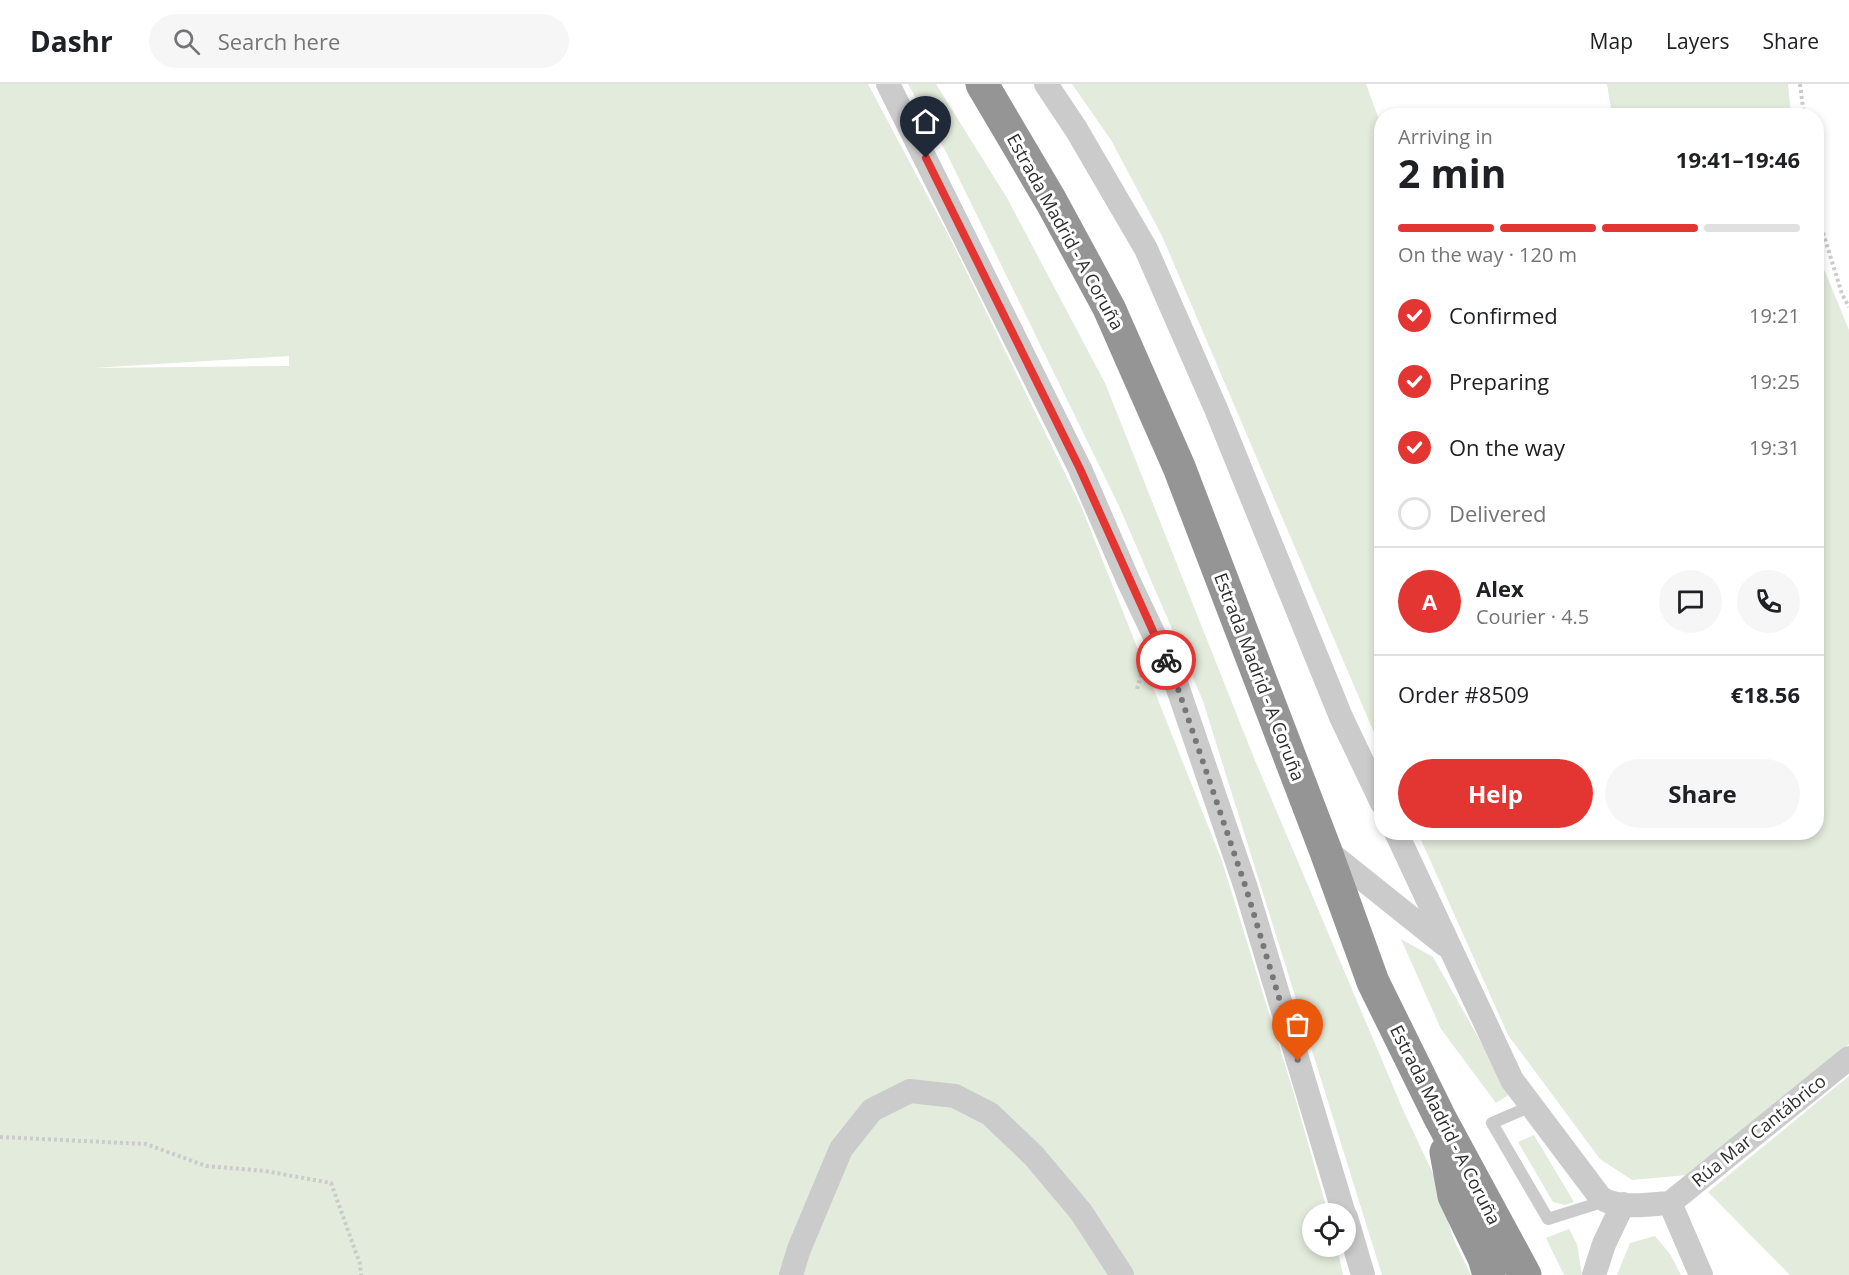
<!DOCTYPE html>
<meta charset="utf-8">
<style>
body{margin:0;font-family:"Open Sans",sans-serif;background:#f6f6f6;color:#202124;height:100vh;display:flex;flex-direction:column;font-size:22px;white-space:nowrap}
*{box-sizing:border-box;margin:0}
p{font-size:20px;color:#757577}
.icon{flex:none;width:33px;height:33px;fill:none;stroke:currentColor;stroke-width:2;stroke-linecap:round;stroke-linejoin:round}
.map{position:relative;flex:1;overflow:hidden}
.details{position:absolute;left:1374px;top:24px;width:450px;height:732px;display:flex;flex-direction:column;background:#fff;border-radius:24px;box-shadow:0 3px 9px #0003}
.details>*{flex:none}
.buttons{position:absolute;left:1302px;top:1119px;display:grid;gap:12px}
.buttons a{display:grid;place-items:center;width:54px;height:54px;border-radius:50%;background:#fff;box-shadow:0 3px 9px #0003;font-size:30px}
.pin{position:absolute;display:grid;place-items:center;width:51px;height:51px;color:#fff;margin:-62px -26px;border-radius:50% 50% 50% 0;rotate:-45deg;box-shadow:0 0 6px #0007}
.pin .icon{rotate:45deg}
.courier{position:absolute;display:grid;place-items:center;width:60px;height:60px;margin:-30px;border:4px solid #e33633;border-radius:50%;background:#fff;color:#222;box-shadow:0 2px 8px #0007}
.summary em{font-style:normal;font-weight:700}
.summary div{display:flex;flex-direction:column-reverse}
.summary{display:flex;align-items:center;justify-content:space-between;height:102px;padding:0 24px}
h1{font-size:39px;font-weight:700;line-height:45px}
.bar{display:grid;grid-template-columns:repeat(4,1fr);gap:9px 6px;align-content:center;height:72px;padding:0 24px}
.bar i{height:8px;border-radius:4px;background:#e0e0e0}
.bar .selected{background:#e33633}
.bar p{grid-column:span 4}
.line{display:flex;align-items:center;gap:15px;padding:0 24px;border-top:2px solid #e0e0e0}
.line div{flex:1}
.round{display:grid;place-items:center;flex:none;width:63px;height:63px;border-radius:32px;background:#f6f6f6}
ol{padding:0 24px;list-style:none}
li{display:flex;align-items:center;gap:18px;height:66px}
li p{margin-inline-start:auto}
li .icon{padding:6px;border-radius:50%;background:#e33633;color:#fff;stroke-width:4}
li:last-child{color:#757577}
li i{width:33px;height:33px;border:3px solid #e0e0e0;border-radius:50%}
.cta{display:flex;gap:12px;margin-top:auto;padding:12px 24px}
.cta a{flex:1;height:69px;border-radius:36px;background:#e33633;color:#fff;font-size:24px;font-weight:700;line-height:69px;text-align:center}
.cta a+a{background:#f6f6f6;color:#202124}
header{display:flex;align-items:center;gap:36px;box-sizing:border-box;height:84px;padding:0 30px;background:#fff;border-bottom:2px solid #e0e0e0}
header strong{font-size:28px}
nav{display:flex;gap:33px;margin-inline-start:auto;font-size:21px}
.search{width:420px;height:54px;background:#f6f6f6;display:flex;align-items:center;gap:15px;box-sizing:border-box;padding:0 21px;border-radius:33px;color:#757577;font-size:22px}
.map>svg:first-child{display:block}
.green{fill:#e3ebdc;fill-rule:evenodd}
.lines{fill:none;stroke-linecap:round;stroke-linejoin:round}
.path{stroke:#cbcbcb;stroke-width:4;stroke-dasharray:3 3;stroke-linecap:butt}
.lane{stroke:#cbcbcb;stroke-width:12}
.street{stroke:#cbcbcb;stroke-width:24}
.highway{stroke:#959595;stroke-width:33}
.done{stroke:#777;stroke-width:6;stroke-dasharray:0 10.8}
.route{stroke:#e33633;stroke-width:8}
.labels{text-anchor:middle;stroke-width:6;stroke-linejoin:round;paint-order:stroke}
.street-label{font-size:18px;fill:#2e2e2e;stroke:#fff}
</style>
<header>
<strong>Dashr</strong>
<div class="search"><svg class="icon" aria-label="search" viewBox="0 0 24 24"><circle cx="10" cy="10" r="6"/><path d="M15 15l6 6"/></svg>Search here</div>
<nav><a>Map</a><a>Layers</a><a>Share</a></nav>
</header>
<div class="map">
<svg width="1849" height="1191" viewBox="0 0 1849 1191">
<rect width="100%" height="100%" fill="#fff"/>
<path class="green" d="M 0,0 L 868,0 L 950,154 L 1081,422 L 1222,777 L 1294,1010 L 1328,1129 L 1312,1130 L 1312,1162 L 1337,1163 L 1343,1191 L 0,1191 ZM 289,272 L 289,282 L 92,284 L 93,284 Z
M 908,0 L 936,0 L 1007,114 L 1105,299 L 1254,674 L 1404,1028 L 1436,1096 L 1453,1154 L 1471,1191 L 1382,1191 L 1203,617 L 1119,422 L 946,68 Z
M 1072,0 L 1366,0 L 1382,44 L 1381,665 L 1162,152 L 1111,56 Z
M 1607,0 L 1788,0 L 1791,31 L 1612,31 Z
M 1817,168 L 1849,246 L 1849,960 L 1687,1091 L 1632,1096 L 1600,1075 L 1508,951 L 1418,749 L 1816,748 Z
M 1401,855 L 1433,873 L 1510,1010 L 1496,1019 L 1441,945 Z
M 1849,992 L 1849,1191 L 1790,1191 L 1708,1108 Z
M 1534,1051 L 1574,1118 L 1565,1121 L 1553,1118 L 1518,1058 Z
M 1569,1145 L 1577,1160 L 1582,1191 L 1564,1191 L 1546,1154 Z
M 1655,1152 L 1670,1170 L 1681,1191 L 1617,1191 L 1630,1159 Z"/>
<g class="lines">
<path class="path" d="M 1800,0 L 1804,32
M 1816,126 L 1842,210 L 1849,223
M 1137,605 L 1142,588
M 0,1053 L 146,1060 L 206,1082 L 265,1087 L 331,1099 L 360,1180 L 361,1191"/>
<path class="lane" d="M 1531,1022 L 1492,1039 L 1548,1135 L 1605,1117"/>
<path class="street" d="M 888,0 L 1080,385 L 1128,496 L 1174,593 L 1246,804 L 1344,1130
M 1046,0 L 1076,45 L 1146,165 L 1216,325 L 1341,633 L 1382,719
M 1396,748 L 1512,996 L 1600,1113 C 1617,1126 1649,1120 1670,1119 L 1701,1191
M 1325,765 L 1445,861
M 1670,1119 L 1849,974
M 1346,1133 L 1363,1191
M 791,1191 L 799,1165 L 841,1065 L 872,1026 L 910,1007 L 955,1012 L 990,1030 L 1034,1072 L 1081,1128 L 1122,1191
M 1594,1191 L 1604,1160 L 1623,1120"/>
<path class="highway" d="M 982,0 L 1051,117 L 1109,224 L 1179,383 L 1325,765 L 1373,898 L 1440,1034 L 1525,1191
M 1446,1068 L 1454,1112 L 1484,1174 L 1489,1191"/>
</g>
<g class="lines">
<path class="done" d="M 1166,576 L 1174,593 L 1246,804 L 1298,977"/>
<path class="route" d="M 926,74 L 1080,385 L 1166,576"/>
</g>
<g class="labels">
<g class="street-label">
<text transform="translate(1065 148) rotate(61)" y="6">Estrada Madrid - A Coruña</text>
<text transform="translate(1259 593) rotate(69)" y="6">Estrada Madrid - A Coruña</text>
<text transform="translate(1445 1041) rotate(63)" y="6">Estrada Madrid - A Coruña</text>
<text transform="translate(1759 1047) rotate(-39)" y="6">Rúa Mar Cantábrico</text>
</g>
</g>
</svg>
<div class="buttons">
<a><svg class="icon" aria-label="locate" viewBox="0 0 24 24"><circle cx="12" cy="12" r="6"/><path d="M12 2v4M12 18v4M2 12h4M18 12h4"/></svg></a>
</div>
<div class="pin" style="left:1298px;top:977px;background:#ea580c"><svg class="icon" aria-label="bag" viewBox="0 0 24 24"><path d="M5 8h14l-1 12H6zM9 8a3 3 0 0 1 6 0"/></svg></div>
<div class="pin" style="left:926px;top:74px;background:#1f2937"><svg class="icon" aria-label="home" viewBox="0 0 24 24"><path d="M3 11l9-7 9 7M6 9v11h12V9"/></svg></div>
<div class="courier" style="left:1166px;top:576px"><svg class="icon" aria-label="bike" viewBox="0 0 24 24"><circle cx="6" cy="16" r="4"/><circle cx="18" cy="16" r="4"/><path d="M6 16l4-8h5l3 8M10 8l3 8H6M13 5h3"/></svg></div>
<section class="details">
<div class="summary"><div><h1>2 min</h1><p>Arriving in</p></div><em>19:41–19:46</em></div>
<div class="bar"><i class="selected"></i><i class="selected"></i><i class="selected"></i><i></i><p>On the way · 120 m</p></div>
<ol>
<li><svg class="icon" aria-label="check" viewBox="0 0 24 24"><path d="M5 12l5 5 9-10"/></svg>Confirmed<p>19:21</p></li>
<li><svg class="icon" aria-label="check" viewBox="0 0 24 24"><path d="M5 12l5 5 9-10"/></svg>Preparing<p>19:25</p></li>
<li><svg class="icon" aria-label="check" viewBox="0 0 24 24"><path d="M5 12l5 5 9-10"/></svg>On the way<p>19:31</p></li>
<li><i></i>Delivered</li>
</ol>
<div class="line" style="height:108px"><b class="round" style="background:#e33633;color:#fff">A</b><div><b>Alex</b><p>Courier · 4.5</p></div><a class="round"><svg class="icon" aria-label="chat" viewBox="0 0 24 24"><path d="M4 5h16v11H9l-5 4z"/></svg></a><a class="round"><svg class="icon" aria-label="phone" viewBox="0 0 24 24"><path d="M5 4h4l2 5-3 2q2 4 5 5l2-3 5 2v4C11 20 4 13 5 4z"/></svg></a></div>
<div class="line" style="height:78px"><div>Order #8509</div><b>€18.56</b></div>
<div class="cta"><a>Help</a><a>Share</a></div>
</section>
</div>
